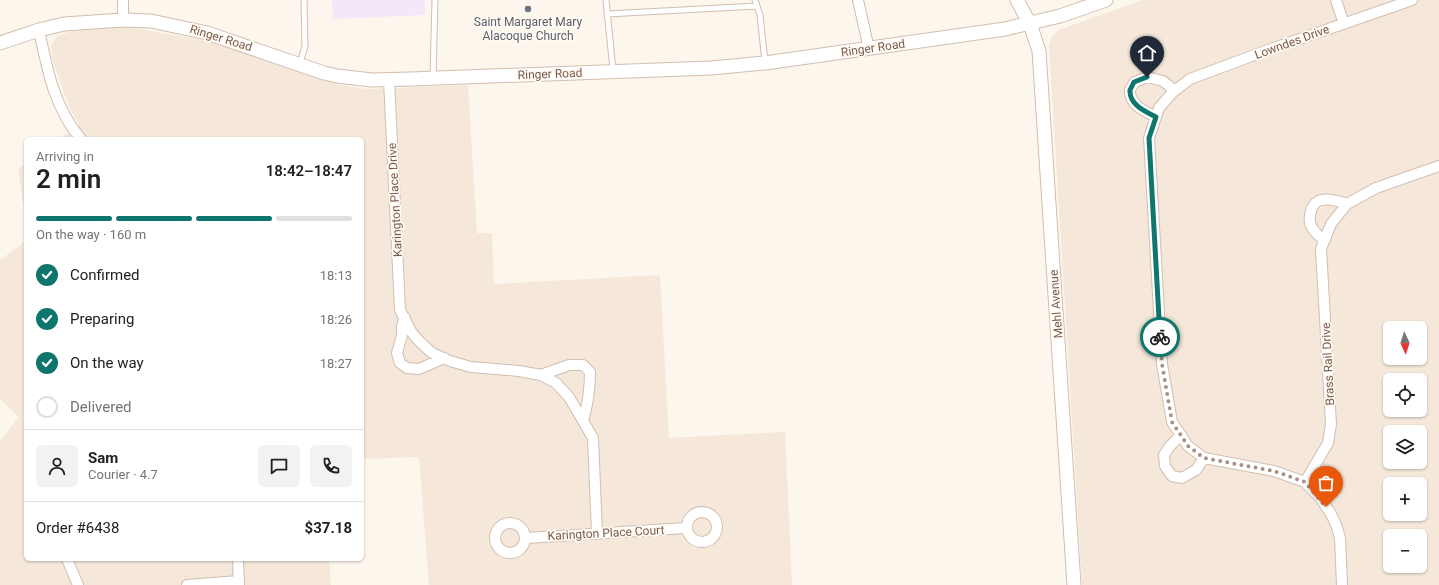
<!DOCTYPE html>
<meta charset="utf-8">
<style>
body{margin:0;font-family:Roboto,sans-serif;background:#f2f2f2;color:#202124;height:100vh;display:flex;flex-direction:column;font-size:15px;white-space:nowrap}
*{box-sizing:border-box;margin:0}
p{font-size:13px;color:#757577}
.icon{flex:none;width:22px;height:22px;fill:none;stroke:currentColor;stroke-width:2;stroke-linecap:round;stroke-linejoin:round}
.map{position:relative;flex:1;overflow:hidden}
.sheet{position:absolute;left:24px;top:137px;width:340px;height:424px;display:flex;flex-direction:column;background:#fff;border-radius:6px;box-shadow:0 1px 3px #0004}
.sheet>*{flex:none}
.needle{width:26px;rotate:176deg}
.controls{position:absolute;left:1383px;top:321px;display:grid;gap:8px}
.controls a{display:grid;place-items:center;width:44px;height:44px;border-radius:6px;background:#fff;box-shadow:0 1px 3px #0004;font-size:20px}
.pin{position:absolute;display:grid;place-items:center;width:34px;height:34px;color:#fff;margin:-41px -17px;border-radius:50% 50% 50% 0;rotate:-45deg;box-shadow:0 0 4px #0007}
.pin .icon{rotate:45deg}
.courier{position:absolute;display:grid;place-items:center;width:40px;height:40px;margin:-20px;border:3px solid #0f766e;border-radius:50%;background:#fff;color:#222;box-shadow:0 1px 5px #0007}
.overview em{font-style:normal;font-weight:600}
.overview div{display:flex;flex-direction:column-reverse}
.overview{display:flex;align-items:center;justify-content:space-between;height:68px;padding:0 12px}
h1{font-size:26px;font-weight:600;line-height:30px}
.bar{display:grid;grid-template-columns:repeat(4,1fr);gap:6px 4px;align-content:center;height:48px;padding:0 12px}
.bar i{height:5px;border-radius:3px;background:#e0e0e0}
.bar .on{background:#0f766e}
.bar p{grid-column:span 4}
.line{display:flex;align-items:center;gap:10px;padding:0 12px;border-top:1px solid #e0e0e0}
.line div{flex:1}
.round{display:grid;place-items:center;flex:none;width:42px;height:42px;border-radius:6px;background:#f2f2f2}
ol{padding:0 12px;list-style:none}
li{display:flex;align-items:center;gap:12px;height:44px}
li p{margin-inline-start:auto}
li .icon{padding:4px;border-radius:50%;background:#0f766e;color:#fff;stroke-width:4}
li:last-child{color:#757577}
li i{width:22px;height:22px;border:2px solid #e0e0e0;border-radius:50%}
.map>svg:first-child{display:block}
.residential{fill:#f5e8da;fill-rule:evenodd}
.education{fill:#f3e8fa}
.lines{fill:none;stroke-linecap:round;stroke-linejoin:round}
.service-casing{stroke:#d1beb0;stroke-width:7}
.minor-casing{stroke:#d1beb0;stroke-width:12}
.tertiary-casing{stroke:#d1beb0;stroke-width:15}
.service{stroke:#fff;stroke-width:5}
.minor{stroke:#fff;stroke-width:10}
.tertiary{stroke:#fff;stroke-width:13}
.done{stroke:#a89285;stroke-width:4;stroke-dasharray:0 7.2}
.route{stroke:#0f766e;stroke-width:5}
.worship-dot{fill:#6b7280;stroke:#fffaf3;stroke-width:1.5}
.labels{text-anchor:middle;stroke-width:3.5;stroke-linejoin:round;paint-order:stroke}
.worship-label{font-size:12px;fill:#5b616d;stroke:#fffaf3}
.street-label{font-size:12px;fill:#7a5c4d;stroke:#fffaf3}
</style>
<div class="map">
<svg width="1439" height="585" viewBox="0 0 1439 585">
<rect width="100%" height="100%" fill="#fdf6ec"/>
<path class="residential" d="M 1142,0 L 1439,0 L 1439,585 L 1082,585 L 1049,46 L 1052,36 L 1059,30 ZM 1390,328 L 1420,328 L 1420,358 L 1390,358 ZM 1390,380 L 1420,380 L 1420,410 L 1390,410 ZM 1390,432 L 1420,432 L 1420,462 L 1390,462 ZM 1390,484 L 1420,484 L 1420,514 L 1390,514 ZM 1390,536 L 1420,536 L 1420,566 L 1390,566 Z
M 130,27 L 217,43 L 316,78 L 346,86 L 367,89 L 468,85 L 477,233 L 492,233 L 494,284 L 660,275 L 669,438 L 785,432 L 792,585 L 429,585 L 419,457 L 362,459 L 362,139 L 59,139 L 79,124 L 69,107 L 52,58 L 51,46 L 57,36 L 68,32 L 91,29 Z
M 26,163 L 26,207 L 23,202 L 18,169 Z
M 26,241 L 26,559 L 329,559 L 331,585 L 0,585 L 0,441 L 19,417 L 0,399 L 0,260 Z"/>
<path class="education" d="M 332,0 L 425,0 L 425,15 L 333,19 Z"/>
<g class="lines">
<g class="service-casing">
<path id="service" d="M 606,0 L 613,70
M 755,0 L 760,15 L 765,62
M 607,14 L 757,6
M 300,63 L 305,46 L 304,0
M 433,77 L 435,0"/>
</g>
<g class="minor-casing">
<path id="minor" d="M 123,0 L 123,20
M 858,0 L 869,49
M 1336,0 L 1344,24
M 39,30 C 47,68 54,108 81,139
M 389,80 L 400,310 L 412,333 L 420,342 L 432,353 L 450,361 L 471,367 L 519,371 L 541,375 L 556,383 L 569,397 L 593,438 L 597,534
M 1156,117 C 1146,112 1129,105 1130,90 C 1131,88 1133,84 1135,82 L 1147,77 L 1163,81 L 1174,90
M 1325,240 C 1312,232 1306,222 1312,208 C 1314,204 1317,201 1321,200 C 1330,198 1339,201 1347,204
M 405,318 L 402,326 L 402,335 L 397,353 L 400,363 L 407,368 L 419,369 L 444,358
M 541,375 L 569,365 L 583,365 L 590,372 C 590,389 588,404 583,421
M 1181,435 L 1170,446 L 1164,455 L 1165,466 L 1172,476 L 1182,478 L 1196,470 L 1204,458
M 1305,482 L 1328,443 L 1331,424 L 1321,249 L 1331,224 L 1347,204 L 1376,188 L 1439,166
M687 527a15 15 0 1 1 30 0a15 15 0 1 1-30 0Z
M495 538a15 15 0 1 1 30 0a15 15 0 1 1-30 0Z
M 526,538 L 686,528
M 67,559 L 78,585
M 238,559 L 239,585
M 187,585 L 239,581
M 1342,585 L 1340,538 L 1337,527 L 1331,514 L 1321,499 L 1305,482 L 1274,471 L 1204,458 L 1188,446 L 1172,422 L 1162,364 L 1149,138 L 1159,108 L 1173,92 L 1190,79 L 1268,50 L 1412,0"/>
</g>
<g class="tertiary-casing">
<path id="tertiary" d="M 1017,0 L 1030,24 L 1039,51 L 1074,585
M 0,43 L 39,30 L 64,24 L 123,20 L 151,21 L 207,33 L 324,73 L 337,76 L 372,80 L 411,79 L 711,68 L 765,63 L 1005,29 L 1060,16 L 1106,0"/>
</g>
<use href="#service" class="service"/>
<use href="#minor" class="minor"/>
<use href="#tertiary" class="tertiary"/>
</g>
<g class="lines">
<path class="done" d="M 1160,337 L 1162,364 L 1172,422 L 1188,446 L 1204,458 L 1274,471 L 1305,482 L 1326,507"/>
<path class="route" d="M 1147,77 L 1134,82 C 1133,84 1131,88 1130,90 C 1129,105 1146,112 1156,117 L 1149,138 L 1160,337"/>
</g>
<circle class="worship-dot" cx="528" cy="9" r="4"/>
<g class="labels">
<g class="worship-label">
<text x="528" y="26">Saint Margaret Mary<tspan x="528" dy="14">Alacoque Church</tspan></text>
</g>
<g class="street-label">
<text transform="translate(221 38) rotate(17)" y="4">Ringer Road</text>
<text transform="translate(1292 42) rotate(-20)" y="4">Lowndes Drive</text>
<text transform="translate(873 48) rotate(-8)" y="4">Ringer Road</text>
<text transform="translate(550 74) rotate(-2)" y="4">Ringer Road</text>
<text transform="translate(395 200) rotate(-93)" y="4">Karington Place Drive</text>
<text transform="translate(1056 304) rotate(-94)" y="4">Mehl Avenue</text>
<text transform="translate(1328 364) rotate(-93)" y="4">Brass Rail Drive</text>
<text transform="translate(606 533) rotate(-3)" y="4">Karington Place Court</text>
</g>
</g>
</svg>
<div class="controls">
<a><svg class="needle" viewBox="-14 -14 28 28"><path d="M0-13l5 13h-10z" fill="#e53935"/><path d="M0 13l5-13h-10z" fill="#757577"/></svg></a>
<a><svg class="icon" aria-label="locate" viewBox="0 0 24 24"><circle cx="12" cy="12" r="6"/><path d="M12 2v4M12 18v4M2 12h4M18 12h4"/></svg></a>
<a><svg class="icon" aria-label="layers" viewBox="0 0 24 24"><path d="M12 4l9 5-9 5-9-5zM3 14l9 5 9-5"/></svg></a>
<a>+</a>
<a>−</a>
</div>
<div class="pin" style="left:1326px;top:507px;background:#ea580c"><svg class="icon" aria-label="bag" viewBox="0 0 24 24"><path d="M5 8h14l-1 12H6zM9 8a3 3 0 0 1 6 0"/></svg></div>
<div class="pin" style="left:1147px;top:77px;background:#1f2937"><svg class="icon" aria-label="home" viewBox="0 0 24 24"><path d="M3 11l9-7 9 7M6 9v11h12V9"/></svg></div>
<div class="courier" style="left:1160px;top:337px"><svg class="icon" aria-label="bike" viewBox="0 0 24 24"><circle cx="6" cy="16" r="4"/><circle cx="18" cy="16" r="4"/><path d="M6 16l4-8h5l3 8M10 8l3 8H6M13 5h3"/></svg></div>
<section class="sheet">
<div class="overview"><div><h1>2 min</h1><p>Arriving in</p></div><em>18:42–18:47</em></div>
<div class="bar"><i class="on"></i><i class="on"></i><i class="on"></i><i></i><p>On the way · 160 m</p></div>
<ol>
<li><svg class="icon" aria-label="check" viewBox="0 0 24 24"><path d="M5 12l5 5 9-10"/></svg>Confirmed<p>18:13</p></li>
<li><svg class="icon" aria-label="check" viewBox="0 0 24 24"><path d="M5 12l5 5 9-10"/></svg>Preparing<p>18:26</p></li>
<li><svg class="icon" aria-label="check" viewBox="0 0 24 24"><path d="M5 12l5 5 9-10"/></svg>On the way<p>18:27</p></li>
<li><i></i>Delivered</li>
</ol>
<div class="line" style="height:72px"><a class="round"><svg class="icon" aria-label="person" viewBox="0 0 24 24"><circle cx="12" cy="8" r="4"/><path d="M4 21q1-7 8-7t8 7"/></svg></a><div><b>Sam</b><p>Courier · 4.7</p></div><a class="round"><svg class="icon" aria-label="chat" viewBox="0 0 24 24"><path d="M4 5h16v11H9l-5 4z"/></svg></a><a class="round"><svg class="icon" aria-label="phone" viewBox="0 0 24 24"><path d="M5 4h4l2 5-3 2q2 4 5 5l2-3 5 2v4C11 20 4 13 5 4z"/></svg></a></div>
<div class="line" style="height:52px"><div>Order #6438</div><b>$37.18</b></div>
</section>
</div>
